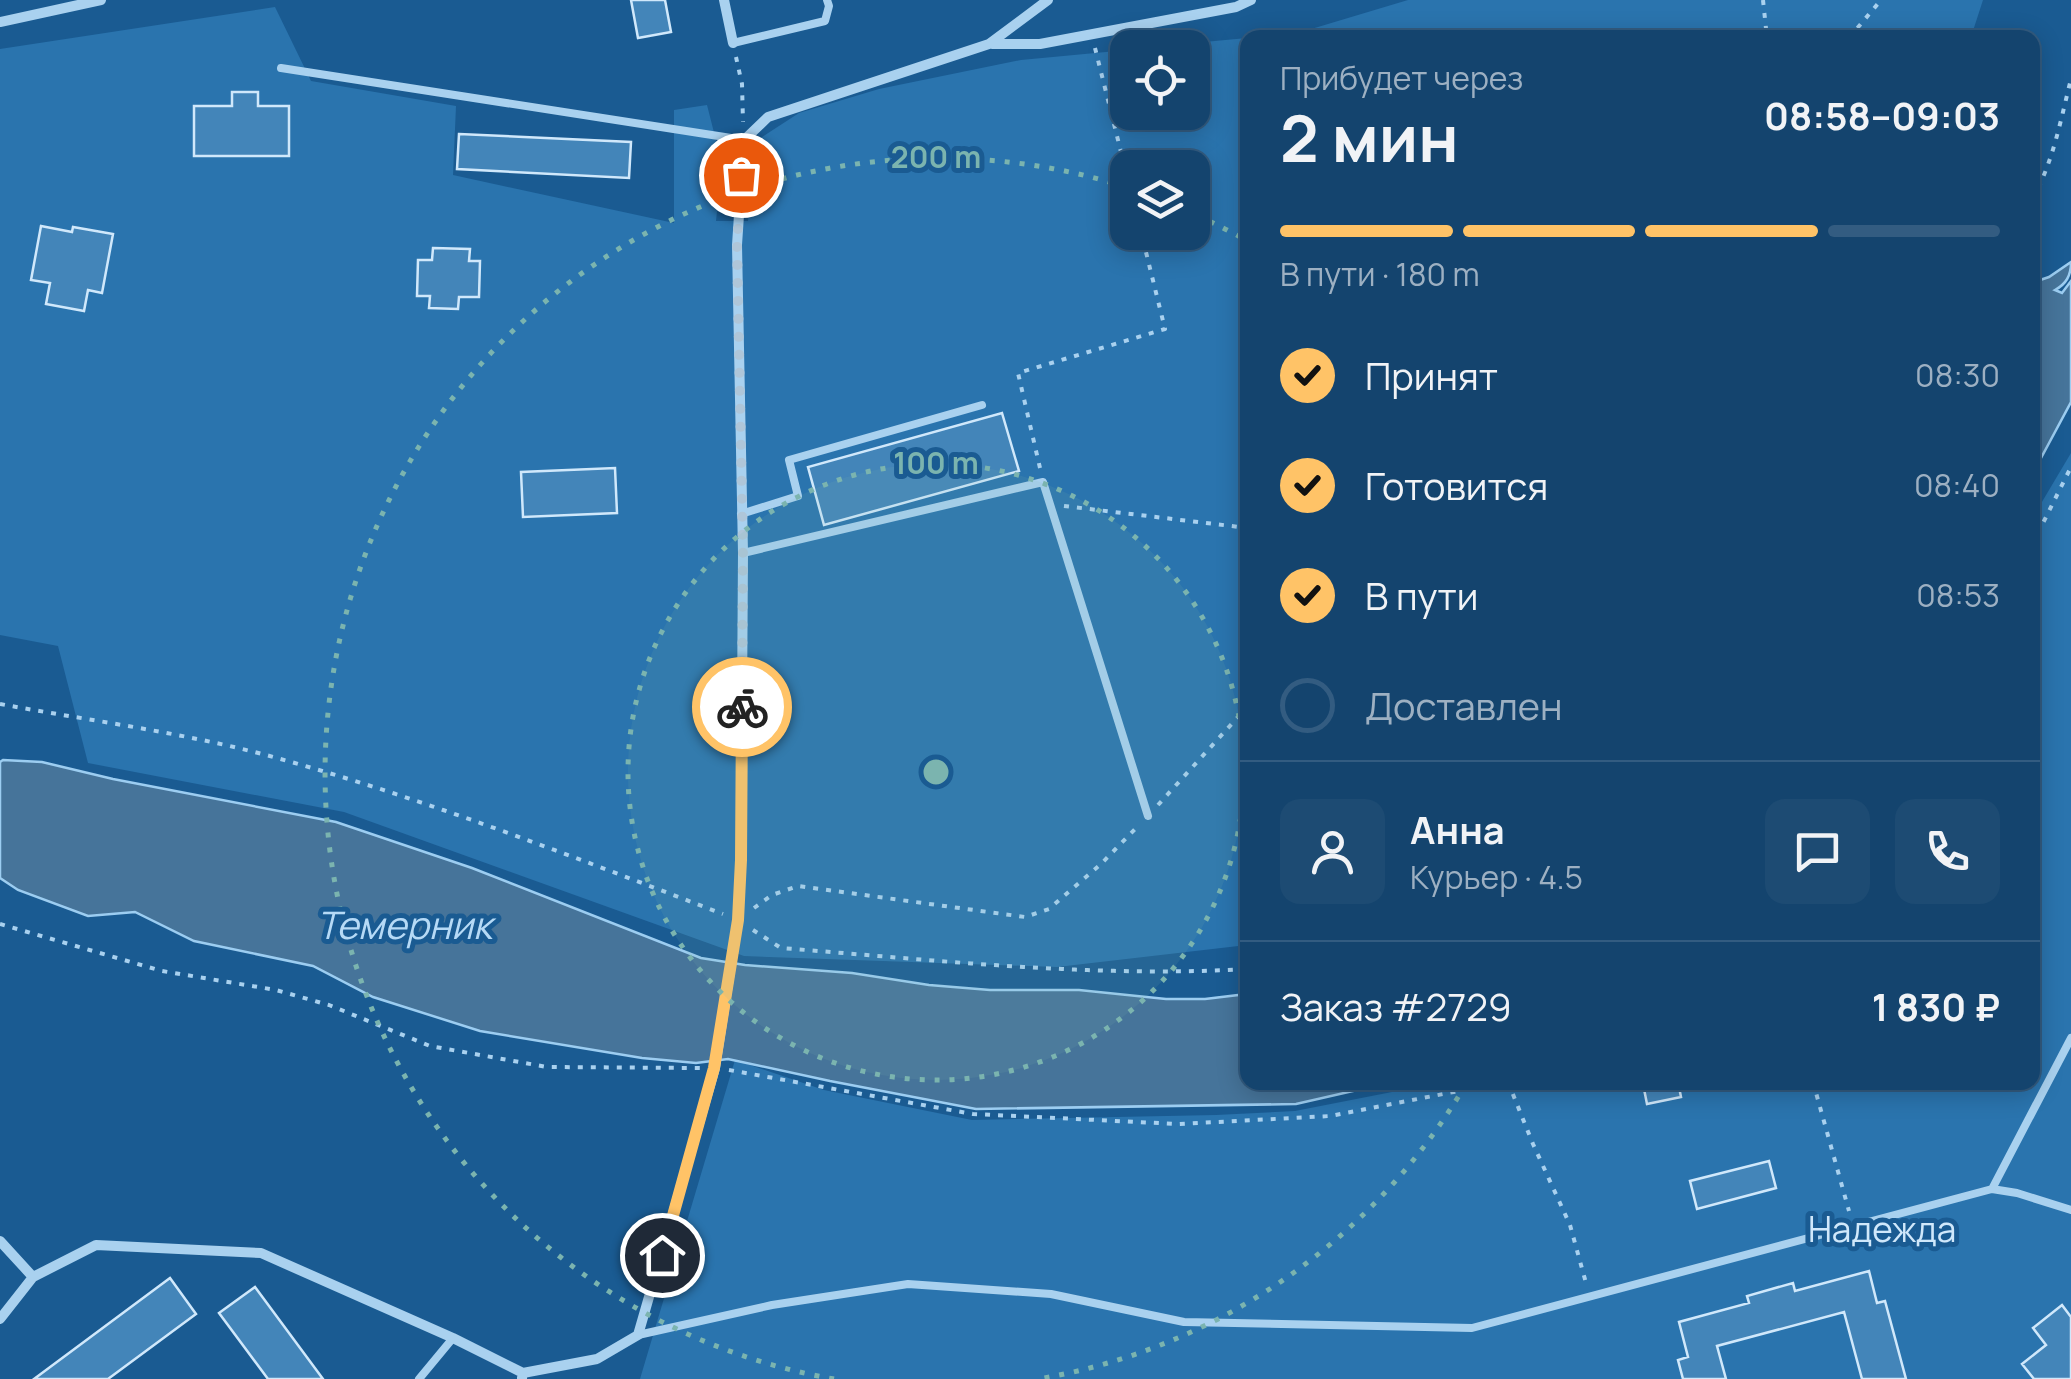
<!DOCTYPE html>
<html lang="ru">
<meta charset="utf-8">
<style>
body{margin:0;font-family:Manrope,sans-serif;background:#1d4b73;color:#f1f3f6;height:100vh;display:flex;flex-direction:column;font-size:38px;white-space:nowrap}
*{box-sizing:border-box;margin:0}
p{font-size:32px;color:#9db0c2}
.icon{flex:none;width:55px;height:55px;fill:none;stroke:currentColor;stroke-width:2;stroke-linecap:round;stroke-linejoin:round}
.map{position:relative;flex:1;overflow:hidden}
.panel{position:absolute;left:1240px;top:30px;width:800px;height:1060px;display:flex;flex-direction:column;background:#14446e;border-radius:20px;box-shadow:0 5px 25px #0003,0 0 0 2px #335c81}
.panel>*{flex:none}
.fabs{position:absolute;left:1110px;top:30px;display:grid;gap:20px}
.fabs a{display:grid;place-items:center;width:100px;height:100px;border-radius:20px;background:#14446e;box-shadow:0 5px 25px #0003,0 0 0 2px #335c81;font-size:50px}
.pin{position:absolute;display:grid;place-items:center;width:85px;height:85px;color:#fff;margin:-42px;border:5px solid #fff;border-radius:50%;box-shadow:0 2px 10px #0007}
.courier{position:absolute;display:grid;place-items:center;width:100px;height:100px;margin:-50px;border:8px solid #ffc367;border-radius:50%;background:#fff;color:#222;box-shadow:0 2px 12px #0007}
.overview em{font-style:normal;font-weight:700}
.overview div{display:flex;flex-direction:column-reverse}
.overview{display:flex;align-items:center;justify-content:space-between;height:170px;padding:0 40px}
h1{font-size:65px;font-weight:700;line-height:75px}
.bar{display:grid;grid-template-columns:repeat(4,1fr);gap:15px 10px;align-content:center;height:120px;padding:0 40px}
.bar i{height:12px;border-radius:8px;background:#335c81}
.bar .current{background:#ffc367}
.bar p{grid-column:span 4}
.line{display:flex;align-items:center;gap:25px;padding:0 40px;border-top:2px solid #335c81}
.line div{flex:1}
.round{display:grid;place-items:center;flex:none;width:105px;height:105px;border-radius:20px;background:#1d4b73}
ol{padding:0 40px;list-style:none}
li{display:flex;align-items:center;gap:30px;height:110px}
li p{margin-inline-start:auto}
li .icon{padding:10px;border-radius:50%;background:#ffc367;color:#111;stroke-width:4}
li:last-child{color:#9db0c2}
li i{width:55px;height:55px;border:5px solid #335c81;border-radius:50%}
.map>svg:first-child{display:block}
.green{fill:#2a74ae;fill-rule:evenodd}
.water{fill:#46749a;stroke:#9ccdf1;stroke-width:2.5}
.building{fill:#4385b9;stroke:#d0e8fb;stroke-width:2.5}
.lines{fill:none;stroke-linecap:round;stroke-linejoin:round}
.path{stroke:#a9d1ef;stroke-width:4;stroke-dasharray:5 8;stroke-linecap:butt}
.service{stroke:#a9d1ef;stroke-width:8}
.minor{stroke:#a9d1ef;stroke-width:10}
.done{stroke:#afc6d9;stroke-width:10;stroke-dasharray:0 18}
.route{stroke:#ffc367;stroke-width:12}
.ring{fill:none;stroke:#7bb4af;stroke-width:5;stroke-dasharray:5 10}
.labels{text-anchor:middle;stroke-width:10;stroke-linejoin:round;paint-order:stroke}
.park-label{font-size:35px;fill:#d0e8fb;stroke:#1a5b92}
.water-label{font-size:38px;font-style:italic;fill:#b6daf6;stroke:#1a5b92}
.centre{fill:#7bb4af;stroke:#1a5b92;stroke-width:5}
.ring-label{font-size:30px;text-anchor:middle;font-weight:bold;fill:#7bb4af;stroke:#1a5b92;stroke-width:10;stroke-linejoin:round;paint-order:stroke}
</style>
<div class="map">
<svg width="2071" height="1379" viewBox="0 0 2071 1379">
<rect width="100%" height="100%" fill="#1a5b92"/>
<path class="green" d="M 1408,0 L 1983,0 L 1971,37 L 1250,37 L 1298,33 Z
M 275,7 L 311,81 L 456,106 L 453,175 L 674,223 L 674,110 L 707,105 L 722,164 L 716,221 L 748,221 L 756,141 L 799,113 L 879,89 L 1021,60 L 1127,50 L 1128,112 L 1192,112 L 1192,48 L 1150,47 L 1247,38 L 1247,945 L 1057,967 L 744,956 L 344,812 L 88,763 L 58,646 L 0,635 L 0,49 ZM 1128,168 L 1192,168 L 1192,232 L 1128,232 Z
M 2071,453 L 2071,1379 L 640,1379 L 735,1060 L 824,1090 L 972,1120 L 1216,1115 L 1295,1111 L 1443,1082 L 2032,1082 L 2033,517 Z"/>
<path class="water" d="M 2071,262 C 2071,276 2066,284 2055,290 L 2062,293 L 2071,281 L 2071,402 L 2033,473 L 2032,328 L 2040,312 L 2033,312 L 2033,277 L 2034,282 L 2049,277 Z
M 3,760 L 42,762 L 113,779 L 336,822 L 472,868 L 701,958 L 745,965 L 852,973 L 929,985 L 990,990 L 1079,990 L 1166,999 L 1205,999 L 1247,994 L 1248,1082 L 1388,1083 L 1296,1104 L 976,1109 L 830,1081 L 728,1059 L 696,1063 L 642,1058 L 480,1031 L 373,997 L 313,966 L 194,941 L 135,912 L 88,916 L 18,890 L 0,878 L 0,762 Z"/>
<path class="building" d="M 631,0 L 665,0 L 671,32 L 638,38 Z
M 232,92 L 258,92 L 258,106 L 289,106 L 289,156 L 194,156 L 194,106 L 232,106 Z
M 459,134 L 631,142 L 629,178 L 457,169 Z
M 41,226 L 72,232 L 73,227 L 113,234 L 102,293 L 88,290 L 84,311 L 46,304 L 50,283 L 31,280 Z
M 433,248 L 470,249 L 469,261 L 480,261 L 479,297 L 459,297 L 458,309 L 429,308 L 430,296 L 417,296 L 418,260 L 432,260 Z
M 1002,413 L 1019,471 L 824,525 L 808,467 Z
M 615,468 L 617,513 L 523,517 L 521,472 Z
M 1653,1082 L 1678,1082 L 1681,1097 L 1647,1104 L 1643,1084 Z
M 1769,1161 L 1776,1188 L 1697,1209 L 1690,1181 Z
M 1869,1271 L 1877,1303 L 1885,1301 L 1906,1379 L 1862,1379 L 1844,1312 L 1717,1346 L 1726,1379 L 1683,1379 L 1678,1360 L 1688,1357 L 1679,1322 L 1749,1303 L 1747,1296 L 1793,1283 L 1795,1291 Z
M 170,1278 L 196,1314 L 108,1379 L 34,1379 Z
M 255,1287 L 323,1379 L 268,1379 L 219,1313 Z
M 2062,1305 L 2071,1317 L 2071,1379 L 2034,1379 L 2022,1364 L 2046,1345 L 2033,1328 Z"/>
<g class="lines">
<path class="path" d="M 1763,0 L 1767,38
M 1849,38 L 1881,0
M 1095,48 L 1128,180
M 736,57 L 742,84 L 743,122
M 2032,199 C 2053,164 2061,118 2071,79
M 1040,468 L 1018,373 L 1165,329 L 1141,232
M 1064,506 L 1248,528
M 2032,545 L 2071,467
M 0,704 C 92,721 187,733 277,758 C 429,800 576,858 723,914
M 1158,805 L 1248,706
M 754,908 L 772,895 L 798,886 L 1025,917 L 1049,909 L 1101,864 L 1138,826
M 0,924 L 162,971 L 276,990 L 329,1005 L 430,1046 L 547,1067 L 700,1068
M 753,930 L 781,948 C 936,960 1092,978 1248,969
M 729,1070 L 973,1114 L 1179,1124 L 1330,1116 L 1505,1082
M 1508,1082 L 1533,1144 L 1570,1225 L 1586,1283
M 1813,1082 L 1849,1211"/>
<path class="service" d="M 733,43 L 825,21 L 829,6 L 827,0
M 281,68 L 744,140
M 741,514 L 798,496 L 789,460 L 982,405
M 743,553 L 1043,482 L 1148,816
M 1992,1189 L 2071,1038
M 638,1335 L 772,1305 L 908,1284 L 1051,1294 L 1184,1322 L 1472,1328 L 1992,1189 L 2017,1193 L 2071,1210
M 419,1379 L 453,1338"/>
<path class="minor" d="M 724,0 L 733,43
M 0,22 L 101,0
M 992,44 L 1040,44 L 1236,7 L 1251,0
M 0,1241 L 33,1277
M 0,1319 L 33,1277 L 96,1245 L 261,1253 L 453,1338 L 523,1373 L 522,1378
M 523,1373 L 597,1359 L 638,1335 L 715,1068 L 738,920 L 741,860 L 743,553 L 737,245 L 744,140 L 768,117 L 989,44 L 1048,0"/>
</g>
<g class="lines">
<path class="done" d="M 741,175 L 737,245 L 743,553 L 742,707"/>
<path class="route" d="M 662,1255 L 714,1068 L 738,920 L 741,860 L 742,707"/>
</g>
<circle cx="936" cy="772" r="308" fill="#7bb4af" fill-opacity=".12"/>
<g class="ring">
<circle cx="936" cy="772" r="308"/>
<path d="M1466 1084A615 615 0 0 1 1038 1379M834 1379A615 615 0 1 1 1126 187M1196 215A615 615 0 0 1 1244 239"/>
</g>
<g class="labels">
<g class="park-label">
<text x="1882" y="1242">Надежда</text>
</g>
<g class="water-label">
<text x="404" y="939">Темерник</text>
</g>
</g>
<circle cx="936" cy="772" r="15" class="centre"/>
<g class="ring-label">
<text x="936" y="168">200 m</text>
<text x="936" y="474">100 m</text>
</g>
</svg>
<div class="fabs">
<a><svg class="icon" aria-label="locate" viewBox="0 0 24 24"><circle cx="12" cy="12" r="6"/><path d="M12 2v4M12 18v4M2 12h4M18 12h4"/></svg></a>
<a><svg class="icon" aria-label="layers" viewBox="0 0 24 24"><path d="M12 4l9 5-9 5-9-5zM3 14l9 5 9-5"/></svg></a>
</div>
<div class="pin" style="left:741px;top:175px;background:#ea580c"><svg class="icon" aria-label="bag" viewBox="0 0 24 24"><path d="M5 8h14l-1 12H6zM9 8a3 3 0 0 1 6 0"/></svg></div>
<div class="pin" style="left:662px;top:1255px;background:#1f2937"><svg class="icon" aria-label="home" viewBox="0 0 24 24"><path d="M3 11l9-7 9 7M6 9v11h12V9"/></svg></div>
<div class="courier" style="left:742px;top:707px"><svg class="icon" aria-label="bike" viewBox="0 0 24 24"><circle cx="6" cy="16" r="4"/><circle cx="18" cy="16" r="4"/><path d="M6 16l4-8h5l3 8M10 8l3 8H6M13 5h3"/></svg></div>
<section class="panel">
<div class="overview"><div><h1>2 мин</h1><p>Прибудет через</p></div><em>08:58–09:03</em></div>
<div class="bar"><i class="current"></i><i class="current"></i><i class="current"></i><i></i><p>В пути · 180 m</p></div>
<ol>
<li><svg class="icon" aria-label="check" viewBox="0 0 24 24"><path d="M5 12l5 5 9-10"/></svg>Принят<p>08:30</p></li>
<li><svg class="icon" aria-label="check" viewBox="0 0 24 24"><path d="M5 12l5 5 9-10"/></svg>Готовится<p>08:40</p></li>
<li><svg class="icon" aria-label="check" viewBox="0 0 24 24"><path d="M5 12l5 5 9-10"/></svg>В пути<p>08:53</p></li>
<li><i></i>Доставлен</li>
</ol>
<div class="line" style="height:180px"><a class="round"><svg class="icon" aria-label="person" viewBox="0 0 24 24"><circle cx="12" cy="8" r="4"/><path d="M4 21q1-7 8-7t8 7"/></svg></a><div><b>Анна</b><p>Курьер · 4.5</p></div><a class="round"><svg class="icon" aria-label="chat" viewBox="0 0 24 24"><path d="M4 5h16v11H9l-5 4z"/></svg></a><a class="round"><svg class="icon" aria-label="phone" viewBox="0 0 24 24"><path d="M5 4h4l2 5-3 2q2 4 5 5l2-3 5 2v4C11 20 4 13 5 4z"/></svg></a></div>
<div class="line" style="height:130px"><div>Заказ #2729</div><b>1 830 ₽</b></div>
</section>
</div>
